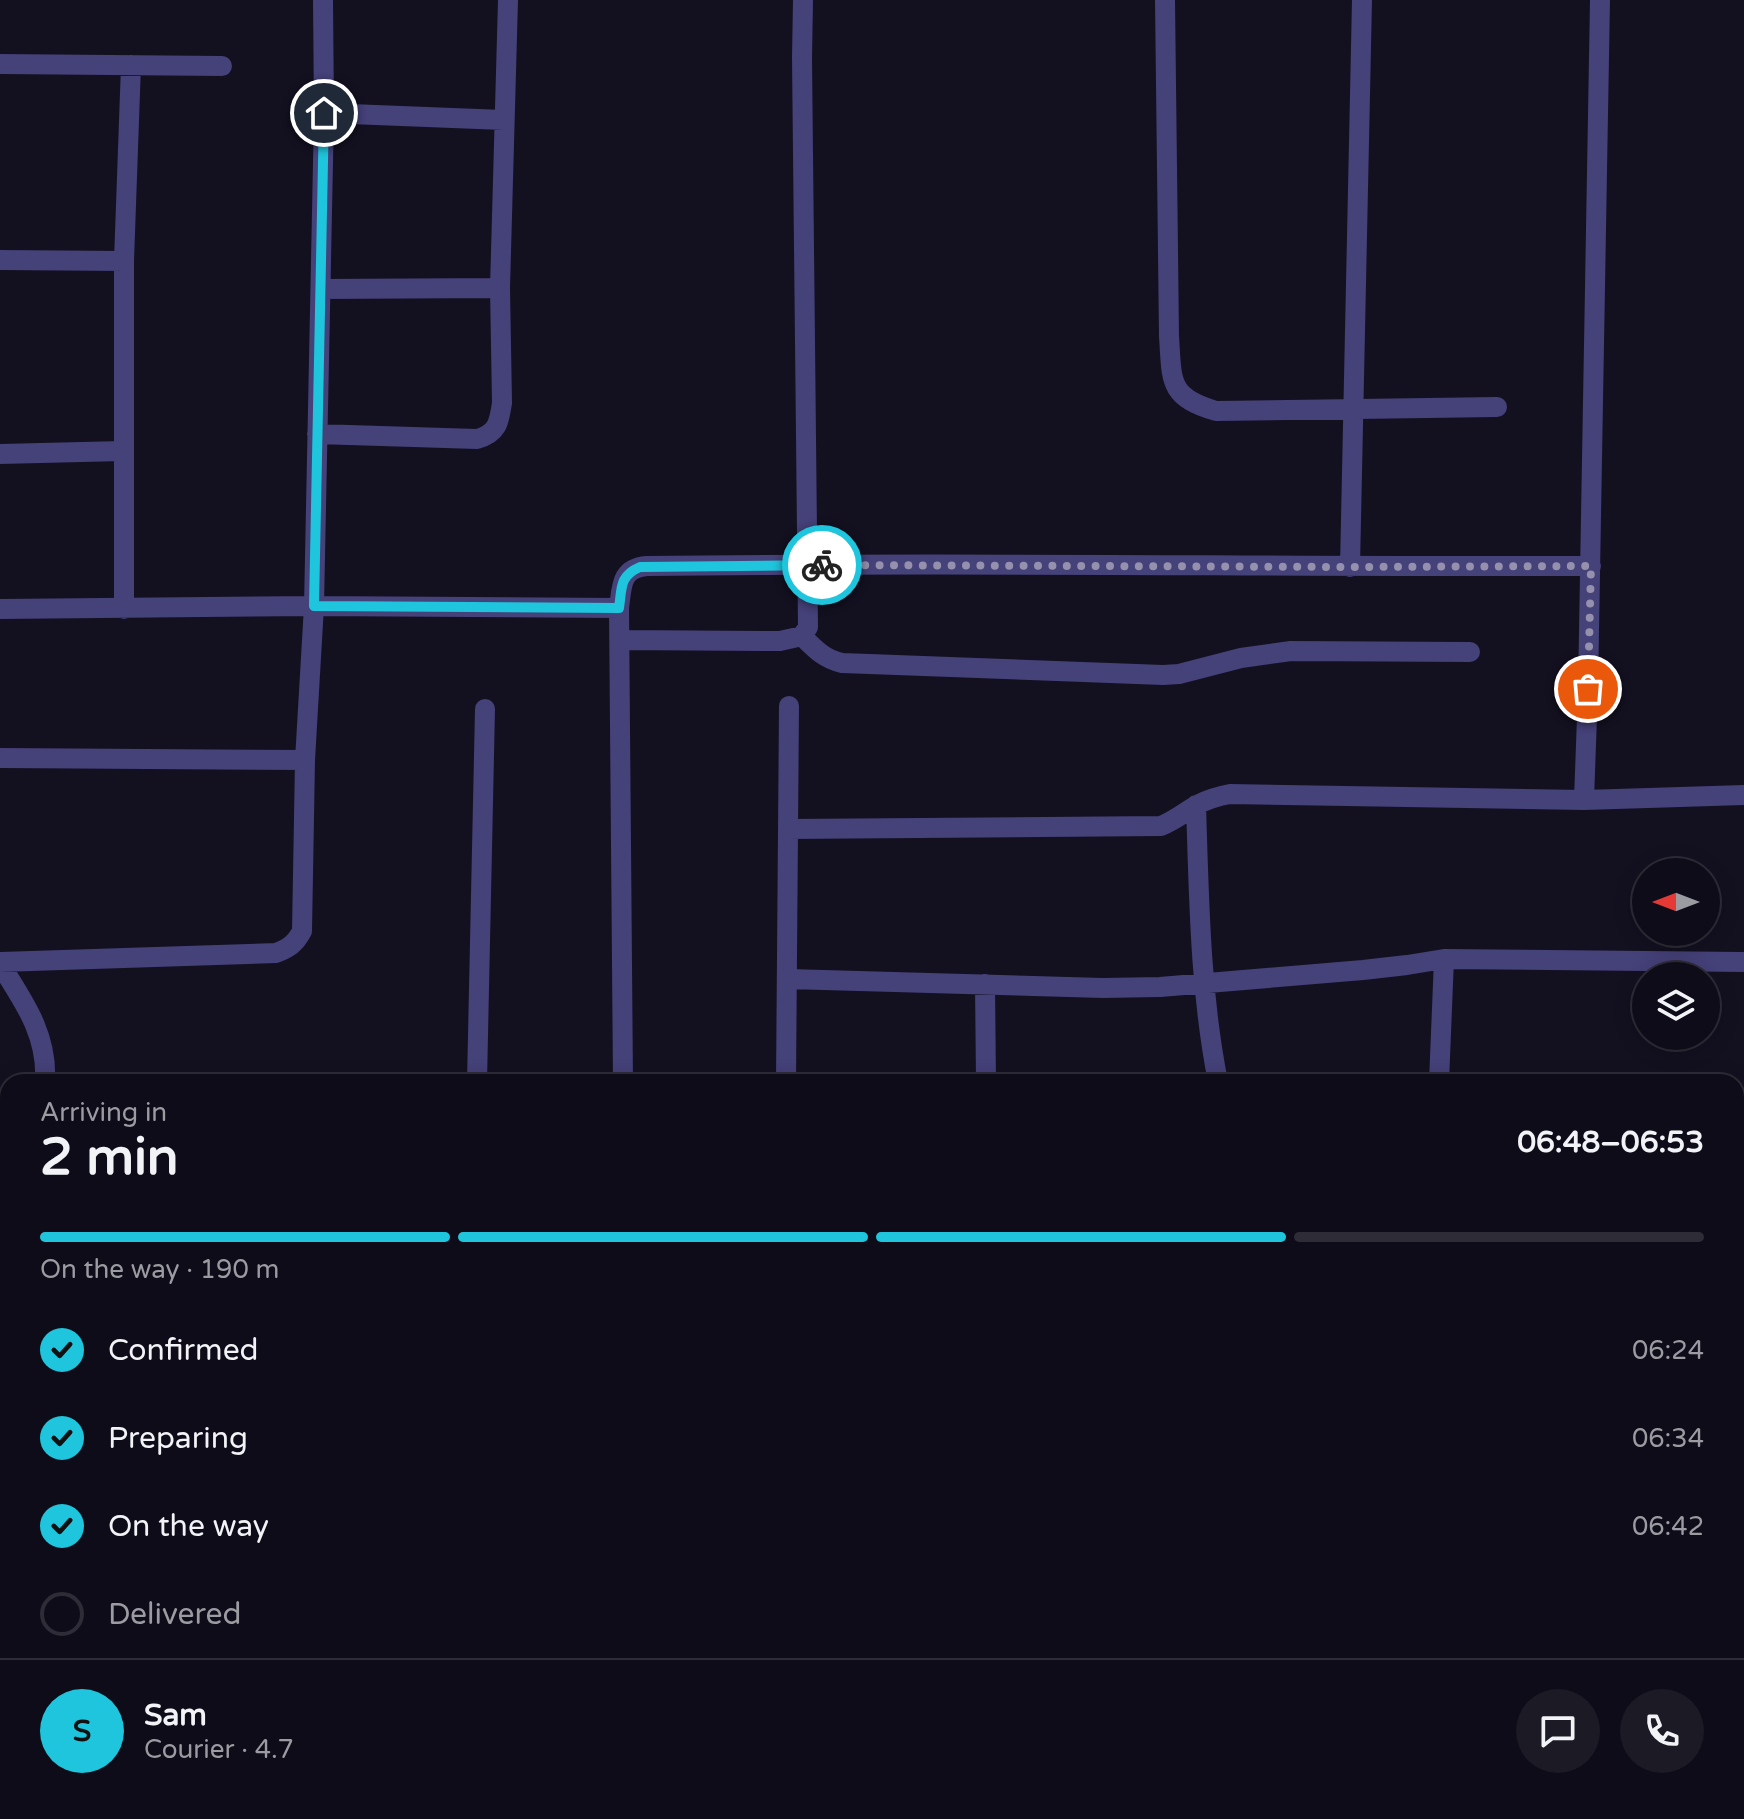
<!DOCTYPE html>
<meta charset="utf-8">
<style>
body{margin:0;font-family:"Varela Round",sans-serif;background:#1c1a25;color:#f1f3f6;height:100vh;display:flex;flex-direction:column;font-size:30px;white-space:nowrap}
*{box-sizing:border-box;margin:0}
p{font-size:26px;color:#9b9ba2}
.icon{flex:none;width:44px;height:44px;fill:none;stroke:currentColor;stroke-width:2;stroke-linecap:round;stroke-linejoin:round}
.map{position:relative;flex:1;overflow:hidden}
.drawer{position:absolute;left:0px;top:1074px;width:1744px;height:746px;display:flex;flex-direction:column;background:#0e0c18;border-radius:24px 24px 0 0;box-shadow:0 4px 20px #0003,0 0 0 2px #2e2c37}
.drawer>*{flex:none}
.needle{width:52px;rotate:270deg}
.fabs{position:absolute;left:1632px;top:858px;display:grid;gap:16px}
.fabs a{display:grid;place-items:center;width:88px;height:88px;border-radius:50%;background:#0e0c18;box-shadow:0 4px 20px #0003,0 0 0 2px #2e2c37;font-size:40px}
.pin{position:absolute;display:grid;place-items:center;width:68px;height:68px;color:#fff;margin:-34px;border:4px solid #fff;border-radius:50%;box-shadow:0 2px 8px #0007}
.courier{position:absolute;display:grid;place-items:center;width:80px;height:80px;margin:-40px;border:6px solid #1ec5dc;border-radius:50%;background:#fff;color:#222;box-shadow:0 2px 10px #0007}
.head em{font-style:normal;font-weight:700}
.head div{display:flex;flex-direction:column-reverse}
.head{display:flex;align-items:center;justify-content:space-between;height:136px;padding:0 40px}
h1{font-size:52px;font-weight:700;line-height:60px}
.bar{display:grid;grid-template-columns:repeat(4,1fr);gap:12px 8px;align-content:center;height:96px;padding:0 40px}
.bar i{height:10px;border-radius:6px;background:#2e2c37}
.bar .selected{background:#1ec5dc}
.bar p{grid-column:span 4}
.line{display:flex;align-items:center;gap:20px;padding:0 40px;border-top:2px solid #2e2c37}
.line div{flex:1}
.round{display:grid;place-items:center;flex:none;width:84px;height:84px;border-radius:42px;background:#1c1a25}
ol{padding:0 40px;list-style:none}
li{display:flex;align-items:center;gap:24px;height:88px}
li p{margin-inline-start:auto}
li .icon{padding:8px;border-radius:50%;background:#1ec5dc;color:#111;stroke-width:4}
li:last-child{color:#9b9ba2}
li i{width:44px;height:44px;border:4px solid #2e2c37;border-radius:50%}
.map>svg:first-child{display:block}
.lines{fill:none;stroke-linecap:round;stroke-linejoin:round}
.minor{stroke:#454179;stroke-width:20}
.done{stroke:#9490ad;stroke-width:8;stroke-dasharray:0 14.4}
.route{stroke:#1ec5dc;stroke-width:10}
</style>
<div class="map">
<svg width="1744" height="1819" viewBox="0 0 1744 1819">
<rect width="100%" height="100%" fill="#131020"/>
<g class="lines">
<path class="minor" d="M 323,0 L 324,113 L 504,120
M 1165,0 L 1169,336 C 1172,381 1168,397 1216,411 L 1497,407
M 0,64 L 222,66
M 0,260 L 124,261
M 321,289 L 500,288
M 317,434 L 477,439 C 498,433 499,422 502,403 L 500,288 L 508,0
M 0,454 L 123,451
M 1350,567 L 1362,0
M 619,608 L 623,1082
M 0,609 L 314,606 L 619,608 C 622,587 620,568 647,566 C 962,562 1276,567 1591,566
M 124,609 L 124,261 L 131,65
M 802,636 C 815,649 824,659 842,663 L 1163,675 L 1179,674 L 1241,658 L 1291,651 L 1470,652
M 620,640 L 780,641 L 802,636 L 808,627 L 802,58 L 803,0
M 0,758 L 305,760
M 1584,800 L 1588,689 L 1600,0
M 1196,805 C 1199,898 1200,991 1218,1082
M 788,829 L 1161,826 C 1174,821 1185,812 1197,805 C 1208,799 1219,796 1230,794 L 1584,800 L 1744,795
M 0,962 L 276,953 C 289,948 295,944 302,931 L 305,760 L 314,606 L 324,113
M 0,964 C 24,1002 48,1035 45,1082
M 788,979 L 1103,988 L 1160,987 L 1363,970 L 1407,965 L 1444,959
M 985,984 L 986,1082
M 477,1082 L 485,709
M 786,1082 L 789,706
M 1439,1082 L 1444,959 L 1744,962
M 1736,1112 L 1744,1112
M 0,1137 L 8,1137
M 1736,1257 L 1744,1258
M 0,1377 L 8,1388
M 1736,1504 L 1744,1504
M 1736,1620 L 1744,1612
M 306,1812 L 310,1819
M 629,1812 L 629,1819
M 997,1812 L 1008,1819
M 1425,1812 L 1425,1819
M 1644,1812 L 1644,1819
M 785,1819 L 785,1812
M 1170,1819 L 1171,1812"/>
</g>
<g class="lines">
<path class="done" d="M 822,565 L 1350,567 L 1591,566 L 1588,689"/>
<path class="route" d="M 324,113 L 314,606 L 619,608 C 622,588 619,576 640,567 L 822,565"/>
</g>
</svg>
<div class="fabs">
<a><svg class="needle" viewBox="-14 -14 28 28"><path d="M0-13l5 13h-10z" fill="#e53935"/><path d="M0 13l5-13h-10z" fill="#9b9ba2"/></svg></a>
<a><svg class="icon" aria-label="layers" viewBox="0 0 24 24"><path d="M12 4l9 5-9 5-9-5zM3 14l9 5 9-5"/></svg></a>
</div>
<div class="pin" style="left:1588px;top:689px;background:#ea580c"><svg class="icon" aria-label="bag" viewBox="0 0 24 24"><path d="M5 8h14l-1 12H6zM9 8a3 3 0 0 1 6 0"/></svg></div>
<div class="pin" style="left:324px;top:113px;background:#1f2937"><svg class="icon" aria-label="home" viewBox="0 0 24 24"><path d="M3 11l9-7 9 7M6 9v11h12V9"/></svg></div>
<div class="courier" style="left:822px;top:565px"><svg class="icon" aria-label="bike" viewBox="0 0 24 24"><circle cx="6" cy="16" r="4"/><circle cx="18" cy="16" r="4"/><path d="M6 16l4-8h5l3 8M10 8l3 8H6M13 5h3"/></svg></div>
<section class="drawer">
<div class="head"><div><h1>2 min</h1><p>Arriving in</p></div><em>06:48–06:53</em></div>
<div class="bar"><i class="selected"></i><i class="selected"></i><i class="selected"></i><i></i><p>On the way · 190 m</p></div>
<ol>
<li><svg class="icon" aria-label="check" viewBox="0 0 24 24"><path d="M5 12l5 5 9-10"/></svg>Confirmed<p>06:24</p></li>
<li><svg class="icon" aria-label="check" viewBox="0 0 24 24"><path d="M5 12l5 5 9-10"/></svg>Preparing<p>06:34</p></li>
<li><svg class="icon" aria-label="check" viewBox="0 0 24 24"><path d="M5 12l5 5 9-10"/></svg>On the way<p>06:42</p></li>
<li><i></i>Delivered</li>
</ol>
<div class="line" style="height:144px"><b class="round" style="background:#1ec5dc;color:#111">S</b><div><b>Sam</b><p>Courier · 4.7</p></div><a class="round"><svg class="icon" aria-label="chat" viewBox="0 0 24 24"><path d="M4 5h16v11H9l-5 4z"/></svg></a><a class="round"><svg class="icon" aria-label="phone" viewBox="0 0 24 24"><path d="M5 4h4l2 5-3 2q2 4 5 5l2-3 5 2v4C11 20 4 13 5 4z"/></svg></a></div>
</section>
</div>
